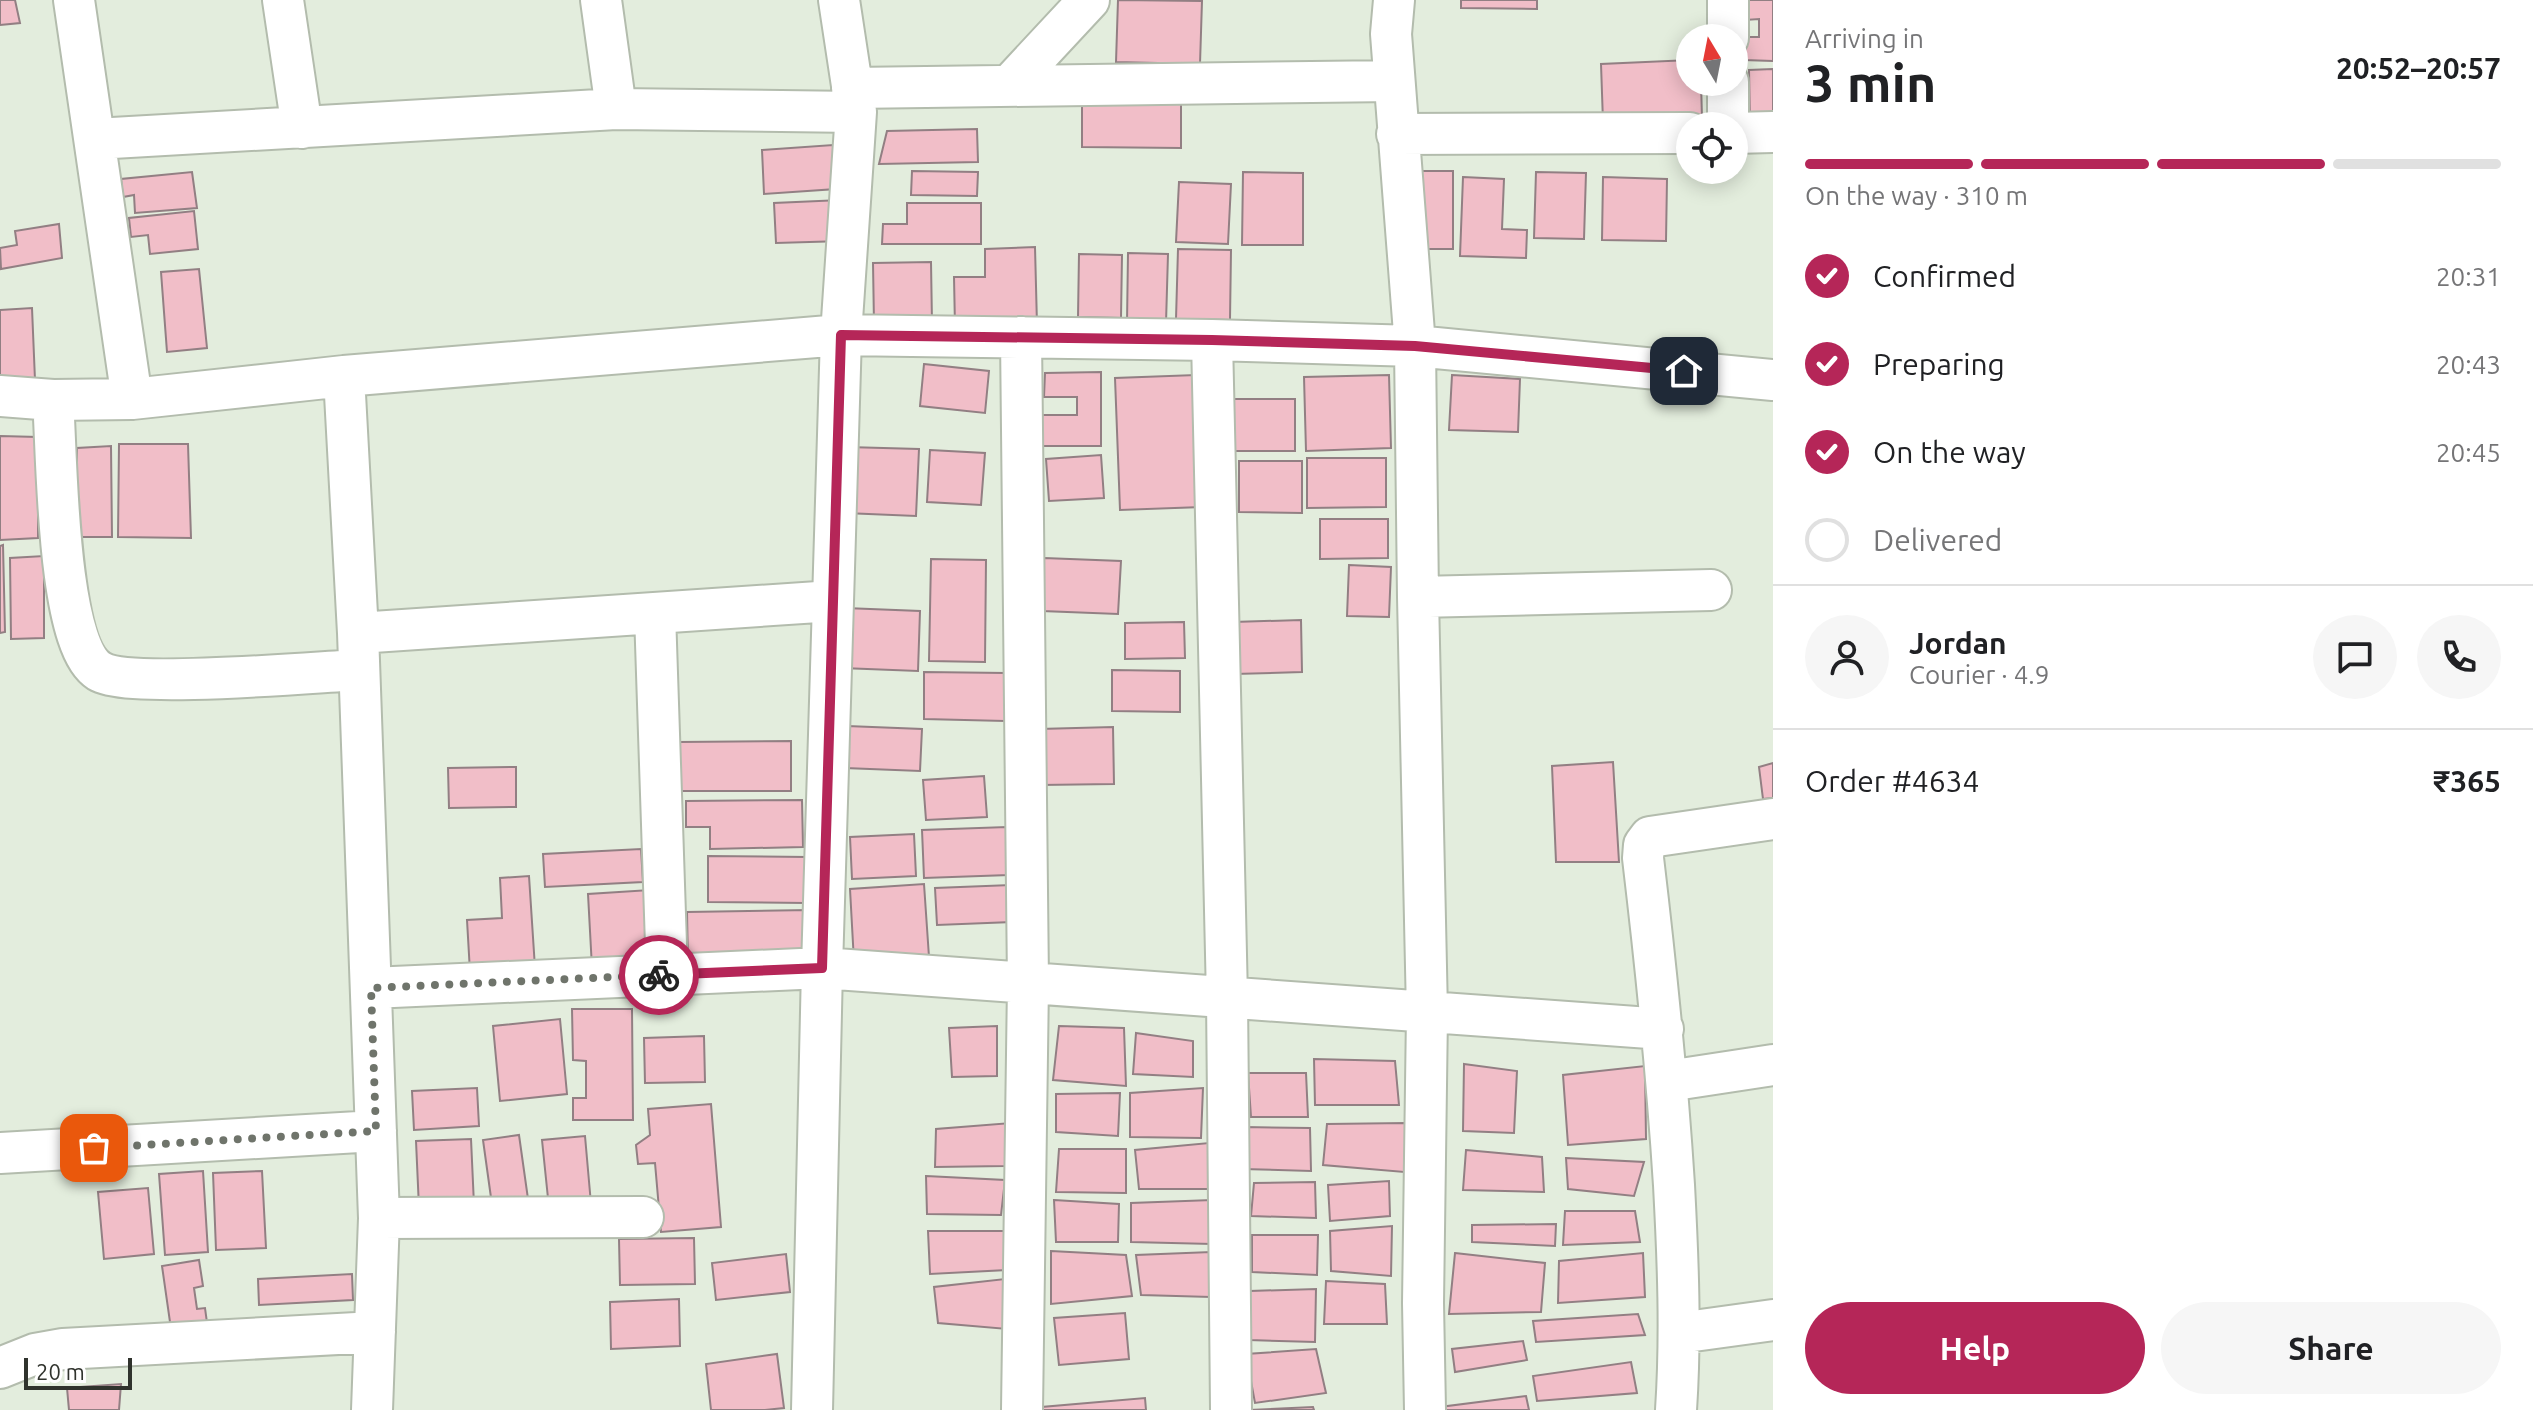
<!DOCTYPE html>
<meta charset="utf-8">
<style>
body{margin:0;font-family:Ubuntu,sans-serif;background:#f6f6f6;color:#202124;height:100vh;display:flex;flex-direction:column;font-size:30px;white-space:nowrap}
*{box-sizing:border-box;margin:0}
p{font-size:26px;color:#757577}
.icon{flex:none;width:44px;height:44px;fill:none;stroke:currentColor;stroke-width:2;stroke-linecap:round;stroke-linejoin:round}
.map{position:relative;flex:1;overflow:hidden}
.drawer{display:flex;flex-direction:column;background:#fff;width:760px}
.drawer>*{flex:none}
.needle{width:52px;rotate:350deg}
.fabs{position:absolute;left:1676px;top:24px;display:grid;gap:16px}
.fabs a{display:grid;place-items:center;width:72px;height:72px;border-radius:50%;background:#fff;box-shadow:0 4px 20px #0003;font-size:40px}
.scale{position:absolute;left:24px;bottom:20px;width:108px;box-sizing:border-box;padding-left:8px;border:4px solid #30332d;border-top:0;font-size:22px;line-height:28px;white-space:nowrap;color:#30332d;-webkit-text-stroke:6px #fff;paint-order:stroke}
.pin{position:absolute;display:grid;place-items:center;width:68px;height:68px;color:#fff;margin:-34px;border-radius:16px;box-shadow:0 4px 12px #0006}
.courier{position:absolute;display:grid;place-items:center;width:80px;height:80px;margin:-40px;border:6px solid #b52658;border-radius:50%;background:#fff;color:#222;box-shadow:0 2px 10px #0007}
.overview em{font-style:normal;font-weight:700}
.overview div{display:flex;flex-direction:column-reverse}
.overview{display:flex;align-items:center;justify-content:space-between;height:136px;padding:0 32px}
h1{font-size:52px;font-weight:700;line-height:60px}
.bar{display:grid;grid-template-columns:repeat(4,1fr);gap:12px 8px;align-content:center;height:96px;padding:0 32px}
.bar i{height:10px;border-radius:6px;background:#e0e0e0}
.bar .on{background:#b52658}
.bar p{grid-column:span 4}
.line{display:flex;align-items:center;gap:20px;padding:0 32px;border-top:2px solid #e0e0e0}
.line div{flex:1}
.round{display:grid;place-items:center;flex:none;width:84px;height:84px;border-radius:42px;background:#f6f6f6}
ol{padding:0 32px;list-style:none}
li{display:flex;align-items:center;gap:24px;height:88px}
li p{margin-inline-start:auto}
li .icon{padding:8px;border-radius:50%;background:#b52658;color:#fff;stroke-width:4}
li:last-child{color:#757577}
li i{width:44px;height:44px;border:4px solid #e0e0e0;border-radius:50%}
.action{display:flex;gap:16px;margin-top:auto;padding:16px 32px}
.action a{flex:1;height:92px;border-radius:48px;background:#b52658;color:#fff;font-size:32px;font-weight:700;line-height:92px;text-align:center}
.action a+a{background:#f6f6f6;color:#202124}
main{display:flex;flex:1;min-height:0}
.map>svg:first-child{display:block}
.building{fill:#f1bec8;stroke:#927f83;stroke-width:2}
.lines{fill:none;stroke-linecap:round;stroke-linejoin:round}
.minor-casing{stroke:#b3bcad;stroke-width:44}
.minor{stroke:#fff;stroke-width:40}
.done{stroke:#6f746b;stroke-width:8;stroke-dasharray:0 14.4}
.route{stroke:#b52658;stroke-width:10}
</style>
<main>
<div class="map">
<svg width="1773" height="1410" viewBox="0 0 1773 1410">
<rect width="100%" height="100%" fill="#e3eddd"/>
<path class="building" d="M 0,0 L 15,0 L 20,23 L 0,25 Z
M 1118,0 L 1202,1 L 1200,64 L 1116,62 Z
M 1461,0 L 1537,0 L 1537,9 L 1461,8 Z
M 1745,0 L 1773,0 L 1773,61 L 1744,60 L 1744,37 L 1759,37 L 1759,19 L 1745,20 Z
M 1690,60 L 1690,82 L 1701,82 L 1702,118 L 1603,122 L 1601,64 Z
M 1773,69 L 1773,122 L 1750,123 L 1749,70 Z
M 1082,103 L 1181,104 L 1181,148 L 1082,147 Z
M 977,129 L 978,162 L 879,164 L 887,131 Z
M 833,145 L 836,189 L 764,194 L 762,150 Z
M 912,171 L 978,172 L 977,196 L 911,195 Z
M 1415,171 L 1453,171 L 1453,249 L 1416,249 Z
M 192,172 L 197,208 L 135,213 L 134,195 L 123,197 L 121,179 Z
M 1243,172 L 1303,173 L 1303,245 L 1242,245 Z
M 1536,172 L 1586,173 L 1584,239 L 1534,238 Z
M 1463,177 L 1504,179 L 1502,229 L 1527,230 L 1526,258 L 1460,256 Z
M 1603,177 L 1667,179 L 1666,241 L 1602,240 Z
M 1179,182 L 1231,184 L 1228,244 L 1176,242 Z
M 841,200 L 843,241 L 776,243 L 774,203 Z
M 907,203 L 981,203 L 981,244 L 882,244 L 883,224 L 907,224 Z
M 194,211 L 198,249 L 150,254 L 148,235 L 131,237 L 129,218 Z
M 59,224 L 62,258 L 1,269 L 0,248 L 17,245 L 15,231 Z
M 1035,247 L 1037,325 L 955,327 L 954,277 L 985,277 L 985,249 Z
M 1178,249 L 1231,250 L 1230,320 L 1176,319 Z
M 1128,253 L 1168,254 L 1166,323 L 1127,323 Z
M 1079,254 L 1122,255 L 1121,318 L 1078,317 Z
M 931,262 L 932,323 L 874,324 L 873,263 Z
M 199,269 L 207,348 L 167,352 L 161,272 Z
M 32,308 L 35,380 L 0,383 L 0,310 Z
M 924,364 L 989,371 L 985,413 L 920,406 Z
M 1101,372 L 1101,446 L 1036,446 L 1036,415 L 1077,415 L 1077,397 L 1044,397 L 1045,373 Z
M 1196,375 L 1202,507 L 1120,510 L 1115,378 Z
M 1389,375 L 1391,448 L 1306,451 L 1304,377 Z
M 1452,375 L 1520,379 L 1518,432 L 1449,430 Z
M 1223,399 L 1295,399 L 1295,451 L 1223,451 Z
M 0,436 L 38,437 L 38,538 L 0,540 Z
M 119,444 L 188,444 L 191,538 L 118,537 Z
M 111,446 L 112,537 L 76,537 L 77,448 Z
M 847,447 L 919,449 L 916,516 L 845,513 Z
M 930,450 L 985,453 L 981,505 L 927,502 Z
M 1101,455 L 1104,498 L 1049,501 L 1046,459 Z
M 1307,458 L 1386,458 L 1386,507 L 1307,508 Z
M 1239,461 L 1302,461 L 1302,513 L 1239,512 Z
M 1320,519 L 1388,519 L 1388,558 L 1320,559 Z
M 3,545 L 5,632 L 0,633 L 0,546 Z
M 44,556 L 44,638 L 11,639 L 10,558 Z
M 1044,558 L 1121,561 L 1118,614 L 1042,611 Z
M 931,559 L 986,560 L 985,662 L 929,661 Z
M 1349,565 L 1391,567 L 1389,617 L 1347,616 Z
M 845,608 L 920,611 L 918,671 L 842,668 Z
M 1301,620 L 1302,672 L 1234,674 L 1233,622 Z
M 1184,622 L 1185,658 L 1125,659 L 1125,623 Z
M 1112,670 L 1180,671 L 1180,712 L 1112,711 Z
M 924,672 L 1006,673 L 1005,721 L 924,719 Z
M 847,726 L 922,729 L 920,771 L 845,768 Z
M 1113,727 L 1114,784 L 1040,785 L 1039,729 Z
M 791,741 L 791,791 L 679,791 L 679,742 Z
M 1613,762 L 1619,862 L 1556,862 L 1552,766 Z
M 1773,763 L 1773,798 L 1763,799 L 1759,767 Z
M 516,767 L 516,807 L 449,808 L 448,768 Z
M 984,776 L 987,817 L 926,820 L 923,780 Z
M 802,800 L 803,847 L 710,849 L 710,827 L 686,827 L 686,801 Z
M 1007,827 L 1009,875 L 924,878 L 922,830 Z
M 914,834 L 916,876 L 852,879 L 850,837 Z
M 641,849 L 643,882 L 545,887 L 543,854 Z
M 708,856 L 807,857 L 806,903 L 708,902 Z
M 529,876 L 535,968 L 470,972 L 467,920 L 502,918 L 500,878 Z
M 924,884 L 929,957 L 854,962 L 850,889 Z
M 1011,885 L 1012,922 L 937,925 L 935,888 Z
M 650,890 L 655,964 L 592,968 L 588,894 Z
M 810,910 L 811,960 L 688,963 L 687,912 Z
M 572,1009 L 632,1009 L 633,1120 L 573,1120 L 573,1098 L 586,1098 L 586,1061 L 573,1060 Z
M 560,1019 L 567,1094 L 500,1101 L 493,1026 Z
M 997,1026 L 997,1076 L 952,1077 L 949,1028 Z
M 1059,1026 L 1124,1028 L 1126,1086 L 1053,1080 Z
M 1136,1033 L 1193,1041 L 1193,1077 L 1133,1074 Z
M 704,1036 L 705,1082 L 645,1083 L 644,1038 Z
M 1314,1059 L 1395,1061 L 1399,1105 L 1315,1105 Z
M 1464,1064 L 1517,1071 L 1514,1133 L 1463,1131 Z
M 1645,1066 L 1646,1139 L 1568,1145 L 1563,1075 Z
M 1248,1073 L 1306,1073 L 1308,1117 L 1251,1117 Z
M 477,1088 L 479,1126 L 414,1130 L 412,1091 Z
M 1203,1088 L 1201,1138 L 1130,1137 L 1130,1093 Z
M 1120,1093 L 1118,1136 L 1056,1132 L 1056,1094 Z
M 711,1104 L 721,1227 L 661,1232 L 655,1163 L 638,1164 L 636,1145 L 650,1135 L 648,1109 Z
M 1011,1123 L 1005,1166 L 935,1167 L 936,1129 Z
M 1406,1123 L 1404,1172 L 1323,1165 L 1327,1124 Z
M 1244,1127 L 1310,1128 L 1311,1171 L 1242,1169 Z
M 519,1135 L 529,1206 L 493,1212 L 483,1140 Z
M 585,1136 L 591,1204 L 549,1208 L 542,1140 Z
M 471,1139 L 474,1205 L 419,1208 L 416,1141 Z
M 1209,1143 L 1210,1189 L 1139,1189 L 1135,1150 Z
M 1059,1149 L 1126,1149 L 1126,1193 L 1056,1192 Z
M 1466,1150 L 1542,1157 L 1544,1192 L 1463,1190 Z
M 1566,1158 L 1644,1162 L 1634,1196 L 1568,1189 Z
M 203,1171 L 208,1252 L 165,1255 L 159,1174 Z
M 262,1171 L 266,1248 L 216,1250 L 213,1173 Z
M 926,1176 L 1005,1180 L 1001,1215 L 927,1214 Z
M 1389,1181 L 1390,1216 L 1330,1221 L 1328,1185 Z
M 1315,1182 L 1316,1218 L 1251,1216 L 1254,1183 Z
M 148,1188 L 154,1254 L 104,1259 L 98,1192 Z
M 1054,1200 L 1119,1204 L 1118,1242 L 1056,1242 Z
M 1212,1200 L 1212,1244 L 1131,1242 L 1131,1203 Z
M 1565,1211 L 1635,1211 L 1640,1242 L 1563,1245 Z
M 1556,1224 L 1555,1246 L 1472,1242 L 1472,1225 Z
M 1392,1226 L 1391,1276 L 1331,1271 L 1330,1231 Z
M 928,1231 L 1009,1231 L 1007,1270 L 930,1274 Z
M 1252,1235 L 1318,1235 L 1317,1275 L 1252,1272 Z
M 694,1238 L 695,1284 L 620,1285 L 619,1239 Z
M 1051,1251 L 1126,1255 L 1132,1296 L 1051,1304 Z
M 1211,1252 L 1211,1297 L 1141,1295 L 1136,1255 Z
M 1455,1253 L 1545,1263 L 1541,1312 L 1449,1314 Z
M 1643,1253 L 1645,1297 L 1558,1303 L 1559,1261 Z
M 786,1254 L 790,1292 L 716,1300 L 712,1263 Z
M 199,1260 L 203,1286 L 194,1288 L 197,1309 L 205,1308 L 208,1330 L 172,1336 L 162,1266 Z
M 352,1274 L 353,1300 L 259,1305 L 258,1279 Z
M 1005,1279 L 1007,1329 L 938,1323 L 934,1287 Z
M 1326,1281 L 1385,1284 L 1387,1324 L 1324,1324 Z
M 1316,1289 L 1315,1342 L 1249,1340 L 1250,1291 Z
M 679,1299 L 680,1346 L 611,1349 L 610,1302 Z
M 1125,1313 L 1129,1359 L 1059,1365 L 1054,1318 Z
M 1638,1314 L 1645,1335 L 1536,1342 L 1533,1321 Z
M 1523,1341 L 1527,1360 L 1455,1372 L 1452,1349 Z
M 1316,1349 L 1326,1393 L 1255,1403 L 1246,1354 Z
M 777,1354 L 784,1408 L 765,1410 L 711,1410 L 706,1364 Z
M 1631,1362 L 1637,1393 L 1537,1401 L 1533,1376 Z
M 121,1384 L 119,1410 L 69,1410 L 67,1388 Z
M 1526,1396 L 1529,1410 L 1440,1410 L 1440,1407 Z
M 1145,1398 L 1146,1410 L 1030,1410 L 1030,1408 Z
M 1313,1407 L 1314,1410 L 1249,1410 Z"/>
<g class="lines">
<g class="minor-casing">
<path id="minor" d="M 74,0 L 132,399
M 283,0 L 302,128
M 601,0 L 616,109
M 1394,0 L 1391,34 L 1415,346 L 1418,597 L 1427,1013 L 1423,1303 L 1425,1410
M 1728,0 L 1728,38
M 1728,82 L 1728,126
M 1009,86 L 1089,0
M 852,88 L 1394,81
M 1734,133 L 1773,132
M 1397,134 L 1690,133
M 95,139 L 616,109 L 856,112
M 1021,337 L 1028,983 L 1022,1410
M 1212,340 L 1227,998 L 1231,1410
M 344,376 L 358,633 L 379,1218 L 372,1410
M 0,396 L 53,400 L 132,399 L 344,376 L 841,335 L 1212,340 L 1415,346 L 1773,380
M 53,400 C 57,452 56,644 99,671 C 128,689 315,672 359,670
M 1418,597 L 1711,590
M 655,613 L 667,975
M 358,633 L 833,601
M 371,988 L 822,968 L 1663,1029
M 1668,1081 L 1773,1065
M 0,1153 L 376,1131
M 379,1218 L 643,1217
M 1679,1333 L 1773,1320
M 0,1368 L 35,1354 L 63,1349 L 375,1332
M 812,1410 L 822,968 L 841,335 L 856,112 L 839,0
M 1676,1410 C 1681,1335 1678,1260 1674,1185 C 1667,1075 1656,967 1643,858 L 1644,845 L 1650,837 L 1773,819"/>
</g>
<use href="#minor" class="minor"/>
</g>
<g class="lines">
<path class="done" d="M 94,1148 L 376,1131 L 371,988 L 659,975"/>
<path class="route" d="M 659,975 L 822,968 L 841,335 L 1212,340 L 1415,346 L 1684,371"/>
</g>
</svg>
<div class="fabs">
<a><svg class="needle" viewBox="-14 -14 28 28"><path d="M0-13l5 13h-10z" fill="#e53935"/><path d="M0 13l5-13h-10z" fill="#757577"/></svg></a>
<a><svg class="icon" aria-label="locate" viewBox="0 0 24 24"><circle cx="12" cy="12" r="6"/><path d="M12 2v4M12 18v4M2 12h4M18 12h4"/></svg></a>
</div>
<div class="scale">20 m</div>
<div class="pin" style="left:94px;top:1148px;background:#ea580c"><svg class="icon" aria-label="bag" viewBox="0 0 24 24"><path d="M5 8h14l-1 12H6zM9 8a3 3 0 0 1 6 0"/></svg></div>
<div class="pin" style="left:1684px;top:371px;background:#1f2937"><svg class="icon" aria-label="home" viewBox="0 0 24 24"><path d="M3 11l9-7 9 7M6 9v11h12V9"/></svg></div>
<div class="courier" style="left:659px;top:975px"><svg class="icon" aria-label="bike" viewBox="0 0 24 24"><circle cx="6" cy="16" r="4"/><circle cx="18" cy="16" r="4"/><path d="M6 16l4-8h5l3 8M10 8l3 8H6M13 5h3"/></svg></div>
</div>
<section class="drawer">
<div class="overview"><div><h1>3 min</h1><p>Arriving in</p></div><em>20:52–20:57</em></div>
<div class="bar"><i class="on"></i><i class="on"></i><i class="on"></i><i></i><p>On the way · 310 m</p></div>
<ol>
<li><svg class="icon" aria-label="check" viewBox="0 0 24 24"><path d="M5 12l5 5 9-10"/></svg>Confirmed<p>20:31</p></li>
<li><svg class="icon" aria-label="check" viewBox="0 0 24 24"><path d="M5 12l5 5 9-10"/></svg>Preparing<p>20:43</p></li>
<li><svg class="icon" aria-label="check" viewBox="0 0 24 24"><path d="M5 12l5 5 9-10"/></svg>On the way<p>20:45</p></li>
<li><i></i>Delivered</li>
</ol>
<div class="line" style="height:144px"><a class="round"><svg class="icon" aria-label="person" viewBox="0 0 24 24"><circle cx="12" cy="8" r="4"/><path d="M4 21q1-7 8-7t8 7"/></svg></a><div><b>Jordan</b><p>Courier · 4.9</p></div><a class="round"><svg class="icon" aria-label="chat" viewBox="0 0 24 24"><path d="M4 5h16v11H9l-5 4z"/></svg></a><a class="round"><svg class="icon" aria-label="phone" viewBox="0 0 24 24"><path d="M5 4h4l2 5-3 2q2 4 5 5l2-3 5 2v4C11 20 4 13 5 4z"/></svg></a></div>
<div class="line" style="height:104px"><div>Order #4634</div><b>₹365</b></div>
<div class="action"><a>Help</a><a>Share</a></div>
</section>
</main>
